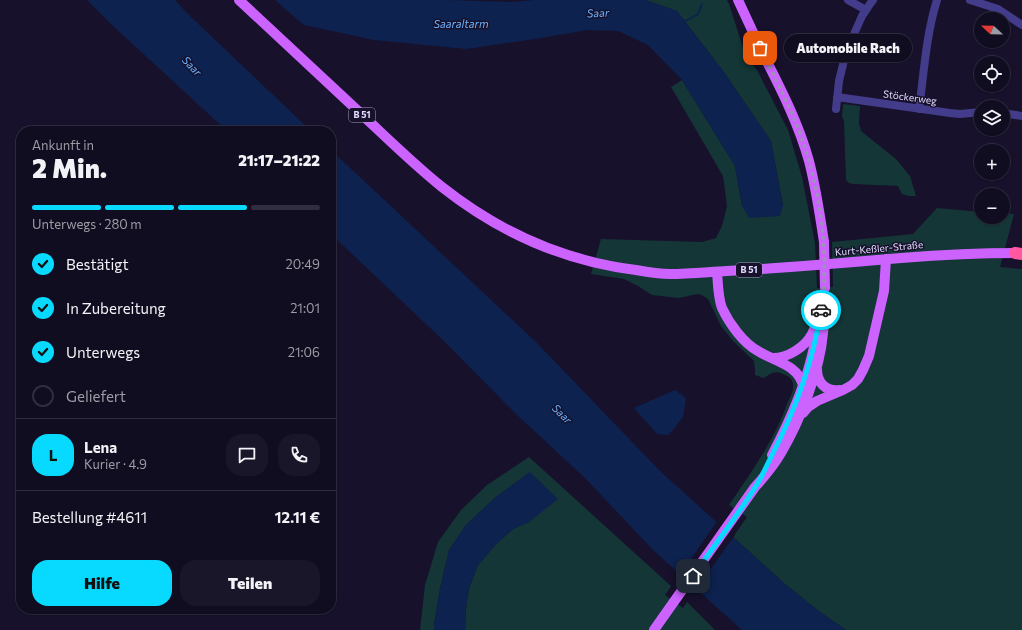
<!DOCTYPE html>
<html lang="de">
<meta charset="utf-8">
<style>
body{margin:0;font-family:Commissioner,sans-serif;background:#1a162a;color:#f1f3f6;height:100vh;display:flex;flex-direction:column;font-size:15px;white-space:nowrap}
*{box-sizing:border-box;margin:0}
p{font-size:13px;color:#9c9ca5}
.icon{flex:none;width:22px;height:22px;fill:none;stroke:currentColor;stroke-width:2;stroke-linecap:round;stroke-linejoin:round}
.map{position:relative;flex:1;overflow:hidden}
.details{position:absolute;left:16px;top:126px;width:320px;height:488px;display:flex;flex-direction:column;background:#110d21;border-radius:16px;box-shadow:0 1px 3px #0004,0 0 0 1px #302d3f}
.details>*{flex:none}
.needle{width:26px;rotate:292deg}
.tools{position:absolute;left:974px;top:12px;display:grid;gap:8px}
.tools a{display:grid;place-items:center;width:36px;height:36px;border-radius:50%;background:#110d21;box-shadow:0 1px 3px #0004,0 0 0 1px #302d3f;font-size:20px}
.pin{position:absolute;display:grid;place-items:center;width:34px;height:34px;color:#fff;margin:-17px;border-radius:8px;box-shadow:0 2px 6px #0006}
.courier{position:absolute;display:grid;place-items:center;width:40px;height:40px;margin:-20px;border:3px solid #08daff;border-radius:50%;background:#fff;color:#222;box-shadow:0 1px 5px #0007}
.bubble{position:absolute;height:28px;border-radius:14px;background:#110d21;box-shadow:0 1px 3px #0004,0 0 0 1px #302d3f;font-size:13px;font-weight:800;line-height:28px;text-align:center}
.headline em{font-style:normal;font-weight:800}
.headline div{display:flex;flex-direction:column-reverse}
.headline{display:flex;align-items:center;justify-content:space-between;height:68px;padding:0 16px}
h1{font-size:26px;font-weight:800;line-height:30px}
.bar{display:grid;grid-template-columns:repeat(4,1fr);gap:6px 4px;align-content:center;height:48px;padding:0 16px}
.bar i{height:5px;border-radius:3px;background:#302d3f}
.bar .current{background:#08daff}
.bar p{grid-column:span 4}
.line{display:flex;align-items:center;gap:10px;padding:0 16px;border-top:1px solid #302d3f}
.line div{flex:1}
.round{display:grid;place-items:center;flex:none;width:42px;height:42px;border-radius:16px;background:#1a162a}
ol{padding:0 16px;list-style:none}
li{display:flex;align-items:center;gap:12px;height:44px}
li p{margin-inline-start:auto}
li .icon{padding:4px;border-radius:50%;background:#08daff;color:#111;stroke-width:4}
li:last-child{color:#9c9ca5}
li i{width:22px;height:22px;border:2px solid #302d3f;border-radius:50%}
.primary-button{display:flex;gap:8px;margin-top:auto;padding:8px 16px}
.primary-button a{flex:1;height:46px;border-radius:16px;background:#08daff;color:#111;font-size:16px;font-weight:800;line-height:46px;text-align:center}
.primary-button a+a{background:#1a162a;color:#f1f3f6}
.map>svg:first-child{display:block}
.green{fill:#143636}
.water{fill:#0d224f}
.pier{fill:#17112c}
.lines{fill:none;stroke-linecap:round;stroke-linejoin:round}
.stream{stroke:#0d224f;stroke-width:2}
.minor{stroke:#433c8b;stroke-width:8}
.major{stroke:#cc63ff;stroke-width:10}
.highway{stroke:#ff57a0;stroke-width:12}
.major-bridge{stroke:#cc63ff;stroke-width:10}
.done{stroke:#9b95b5;stroke-width:4;stroke-dasharray:0 7.2}
.route{stroke:#08daff;stroke-width:5}
.labels{text-anchor:middle;stroke-width:3;stroke-linejoin:round;paint-order:stroke}
.shield{fill:#17112c;stroke:#a59fc0;stroke-width:1}
.shield-label{font-size:9px;font-weight:bold;fill:#e2dcff}
.street-label{font-size:10px;fill:#e2dcff;stroke:#17112c}
.water-label{font-size:11px;font-style:italic;fill:#6ab3ff;stroke:#17112c}
</style>
<div class="map">
<svg width="1022" height="630" viewBox="0 0 1022 630">
<rect width="100%" height="100%" fill="#17112c"/>
<path class="green" d="M 645,0 L 727,0 L 729,4 L 745,54 L 757,70 L 788,130 L 802,177 L 815,243 L 817,288 L 833,287 L 832,242 L 913,234 L 937,208 L 981,212 L 981,217 L 1003,217 L 1003,213 L 1014,214 L 1000,267 L 1022,269 L 1022,630 L 846,630 L 820,612 L 785,584 L 733,537 L 747,517 L 729,505 C 751,472 774,441 787,404 C 789,399 793,393 793,387 C 794,380 789,376 783,374 C 775,370 770,374 764,378 L 755,375 L 755,369 L 754,361 L 733,341 L 721,326 L 708,299 L 702,295 L 697,294 L 679,298 L 652,295 L 638,286 L 624,279 L 591,274 L 601,239 L 702,242 L 716,238 L 722,226 L 727,206 L 723,176 L 671,87 L 682,80 L 735,166 L 742,206 L 783,206 L 771,141 L 723,71 L 677,11 Z
M 843,104 L 860,106 L 859,123 L 861,131 L 896,159 L 910,176 L 916,196 L 909,196 L 902,194 L 898,186 L 853,184 L 849,183 L 846,180 L 844,121 L 842,116 Z
M 529,457 L 671,586 L 665,595 L 683,608 L 687,602 L 715,630 L 465,630 L 466,608 L 469,588 L 478,565 L 496,544 L 513,529 L 529,522 L 530,472 L 496,497 L 466,525 L 449,550 L 440,589 L 434,625 L 434,630 L 420,630 L 425,585 L 438,542 L 461,510 L 487,485 Z"/>
<path class="water" d="M 87,0 L 175,0 L 188,14 L 311,131 L 227,131 L 111,24 Z
M 275,0 L 448,0 L 514,2 L 533,0 L 645,0 L 677,11 L 723,71 L 771,141 L 783,206 L 780,216 L 749,218 L 742,206 L 735,166 L 682,80 L 648,45 L 618,31 L 588,30 L 535,39 L 466,49 L 374,40 L 304,25 Z
M 331,150 L 536,342 L 660,471 L 785,584 L 820,612 L 846,630 L 742,630 L 653,550 L 586,479 L 517,415 L 446,343 L 331,234 Z
M 675,390 L 686,398 L 683,417 L 669,435 L 657,434 L 634,408 Z
M 530,472 L 558,499 L 529,522 L 513,529 L 496,544 L 478,565 L 469,588 L 466,608 L 465,630 L 434,630 L 434,625 L 440,589 L 449,550 L 466,525 L 496,497 Z"/>
<path class="pier" d="M 718,520 L 735,535 L 695,591 L 679,576 Z"/>
<g class="lines">
<path class="stream" d="M 684,22 L 698,14 L 702,4"/>
<path class="minor" d="M 848,0 L 866,10
M 970,0 L 998,9 L 1022,25
M 837,97 L 950,113 L 960,114 L 981,112
M 836,109 L 839,81 L 846,52 L 862,16 L 870,4 L 873,0
M 919,109 C 924,73 926,35 937,0
M 1003,113 L 1022,116"/>
<path class="major" d="M 239,0 C 279,37 318,74 357,110 C 385,136 412,163 442,187 C 499,232 563,261 636,270 C 647,272 659,274 670,274 C 689,274 708,272 727,271 C 785,268 843,263 901,258 C 939,255 977,253 1015,253
M 738,0 C 747,19 756,39 765,58 C 782,91 799,125 809,161 C 816,188 820,215 824,242
M 717,272 C 718,283 718,298 722,308 C 729,323 743,343 758,351 C 775,362 797,364 803,385
M 773,358 C 788,358 805,347 812,334 C 816,326 818,317 821,309
M 817,369 C 817,382 825,392 840,390
M 803,413 L 808,407 L 817,401 L 843,390 L 852,385 L 858,379 L 863,370 L 869,356 L 884,291 L 886,259
M 772,455 C 790,421 806,385 814,347
M 654,630 L 755,487 C 765,476 774,465 781,453 C 800,421 820,370 823,333 C 825,320 824,308 824,296"/>
<path class="highway" d="M 1015,253 L 1022,254"/>
<path class="major-bridge" d="M 824,242 L 825,288"/>
</g>
<g class="lines">
<path class="done" d="M 760,48 C 775,78 791,108 802,139 C 820,190 830,257 821,310"/>
<path class="route" d="M 693,576 C 713,547 735,519 754,489 C 761,479 766,467 771,457 C 796,409 813,363 821,310"/>
</g>
<g class="labels">
<g class="shield">
<rect x="349" y="108" width="26" height="14" rx="3"/>
<rect x="736" y="263" width="26" height="14" rx="3"/>
</g>
<g class="shield-label">
<text x="362" y="118">B 51</text>
<text x="749" y="273">B 51</text>
</g>
<g class="street-label">
<text transform="translate(910 97) rotate(8)" y="4">Stöckerweg</text>
<text transform="translate(879 248) rotate(-5)" y="4">Kurt-Keßler-Straße</text>
</g>
<g class="water-label">
<text transform="translate(598 13) rotate(-3)" y="4">Saar</text>
<text x="461" y="28">Saaraltarm</text>
<text transform="translate(192 66) rotate(46)" y="4">Saar</text>
<text transform="translate(562 414) rotate(44)" y="4">Saar</text>
</g>
</g>
</svg>
<div class="tools">
<a><svg class="needle" viewBox="-14 -14 28 28"><path d="M0-13l5 13h-10z" fill="#e53935"/><path d="M0 13l5-13h-10z" fill="#9c9ca5"/></svg></a>
<a><svg class="icon" aria-label="locate" viewBox="0 0 24 24"><circle cx="12" cy="12" r="6"/><path d="M12 2v4M12 18v4M2 12h4M18 12h4"/></svg></a>
<a><svg class="icon" aria-label="layers" viewBox="0 0 24 24"><path d="M12 4l9 5-9 5-9-5zM3 14l9 5 9-5"/></svg></a>
<a>+</a>
<a>−</a>
</div>
<div class="pin" style="left:760px;top:48px;background:#ea580c"><svg class="icon" aria-label="bag" viewBox="0 0 24 24"><path d="M5 8h14l-1 12H6zM9 8a3 3 0 0 1 6 0"/></svg></div>
<div class="pin" style="left:693px;top:576px;background:#1f2937"><svg class="icon" aria-label="home" viewBox="0 0 24 24"><path d="M3 11l9-7 9 7M6 9v11h12V9"/></svg></div>
<div class="courier" style="left:821px;top:310px"><svg class="icon" aria-label="car" viewBox="0 0 24 24"><path d="M5 17H2v-5l4-1 3-4h7l3 4 3 1v5h-3M9 17h6M6 11h13"/><circle cx="7" cy="17" r="2"/><circle cx="17" cy="17" r="2"/></svg></div>
<div class="bubble" style="left:784px;top:34px;width:128px">Automobile Rach</div>
<section class="details">
<div class="headline"><div><h1>2 Min.</h1><p>Ankunft in</p></div><em>21:17–21:22</em></div>
<div class="bar"><i class="current"></i><i class="current"></i><i class="current"></i><i></i><p>Unterwegs · 280 m</p></div>
<ol>
<li><svg class="icon" aria-label="check" viewBox="0 0 24 24"><path d="M5 12l5 5 9-10"/></svg>Bestätigt<p>20:49</p></li>
<li><svg class="icon" aria-label="check" viewBox="0 0 24 24"><path d="M5 12l5 5 9-10"/></svg>In Zubereitung<p>21:01</p></li>
<li><svg class="icon" aria-label="check" viewBox="0 0 24 24"><path d="M5 12l5 5 9-10"/></svg>Unterwegs<p>21:06</p></li>
<li><i></i>Geliefert</li>
</ol>
<div class="line" style="height:72px"><b class="round" style="background:#08daff;color:#111">L</b><div><b>Lena</b><p>Kurier · 4.9</p></div><a class="round"><svg class="icon" aria-label="chat" viewBox="0 0 24 24"><path d="M4 5h16v11H9l-5 4z"/></svg></a><a class="round"><svg class="icon" aria-label="phone" viewBox="0 0 24 24"><path d="M5 4h4l2 5-3 2q2 4 5 5l2-3 5 2v4C11 20 4 13 5 4z"/></svg></a></div>
<div class="line" style="height:52px"><div>Bestellung #4611</div><b>12.11 €</b></div>
<div class="primary-button"><a>Hilfe</a><a>Teilen</a></div>
</section>
</div>
